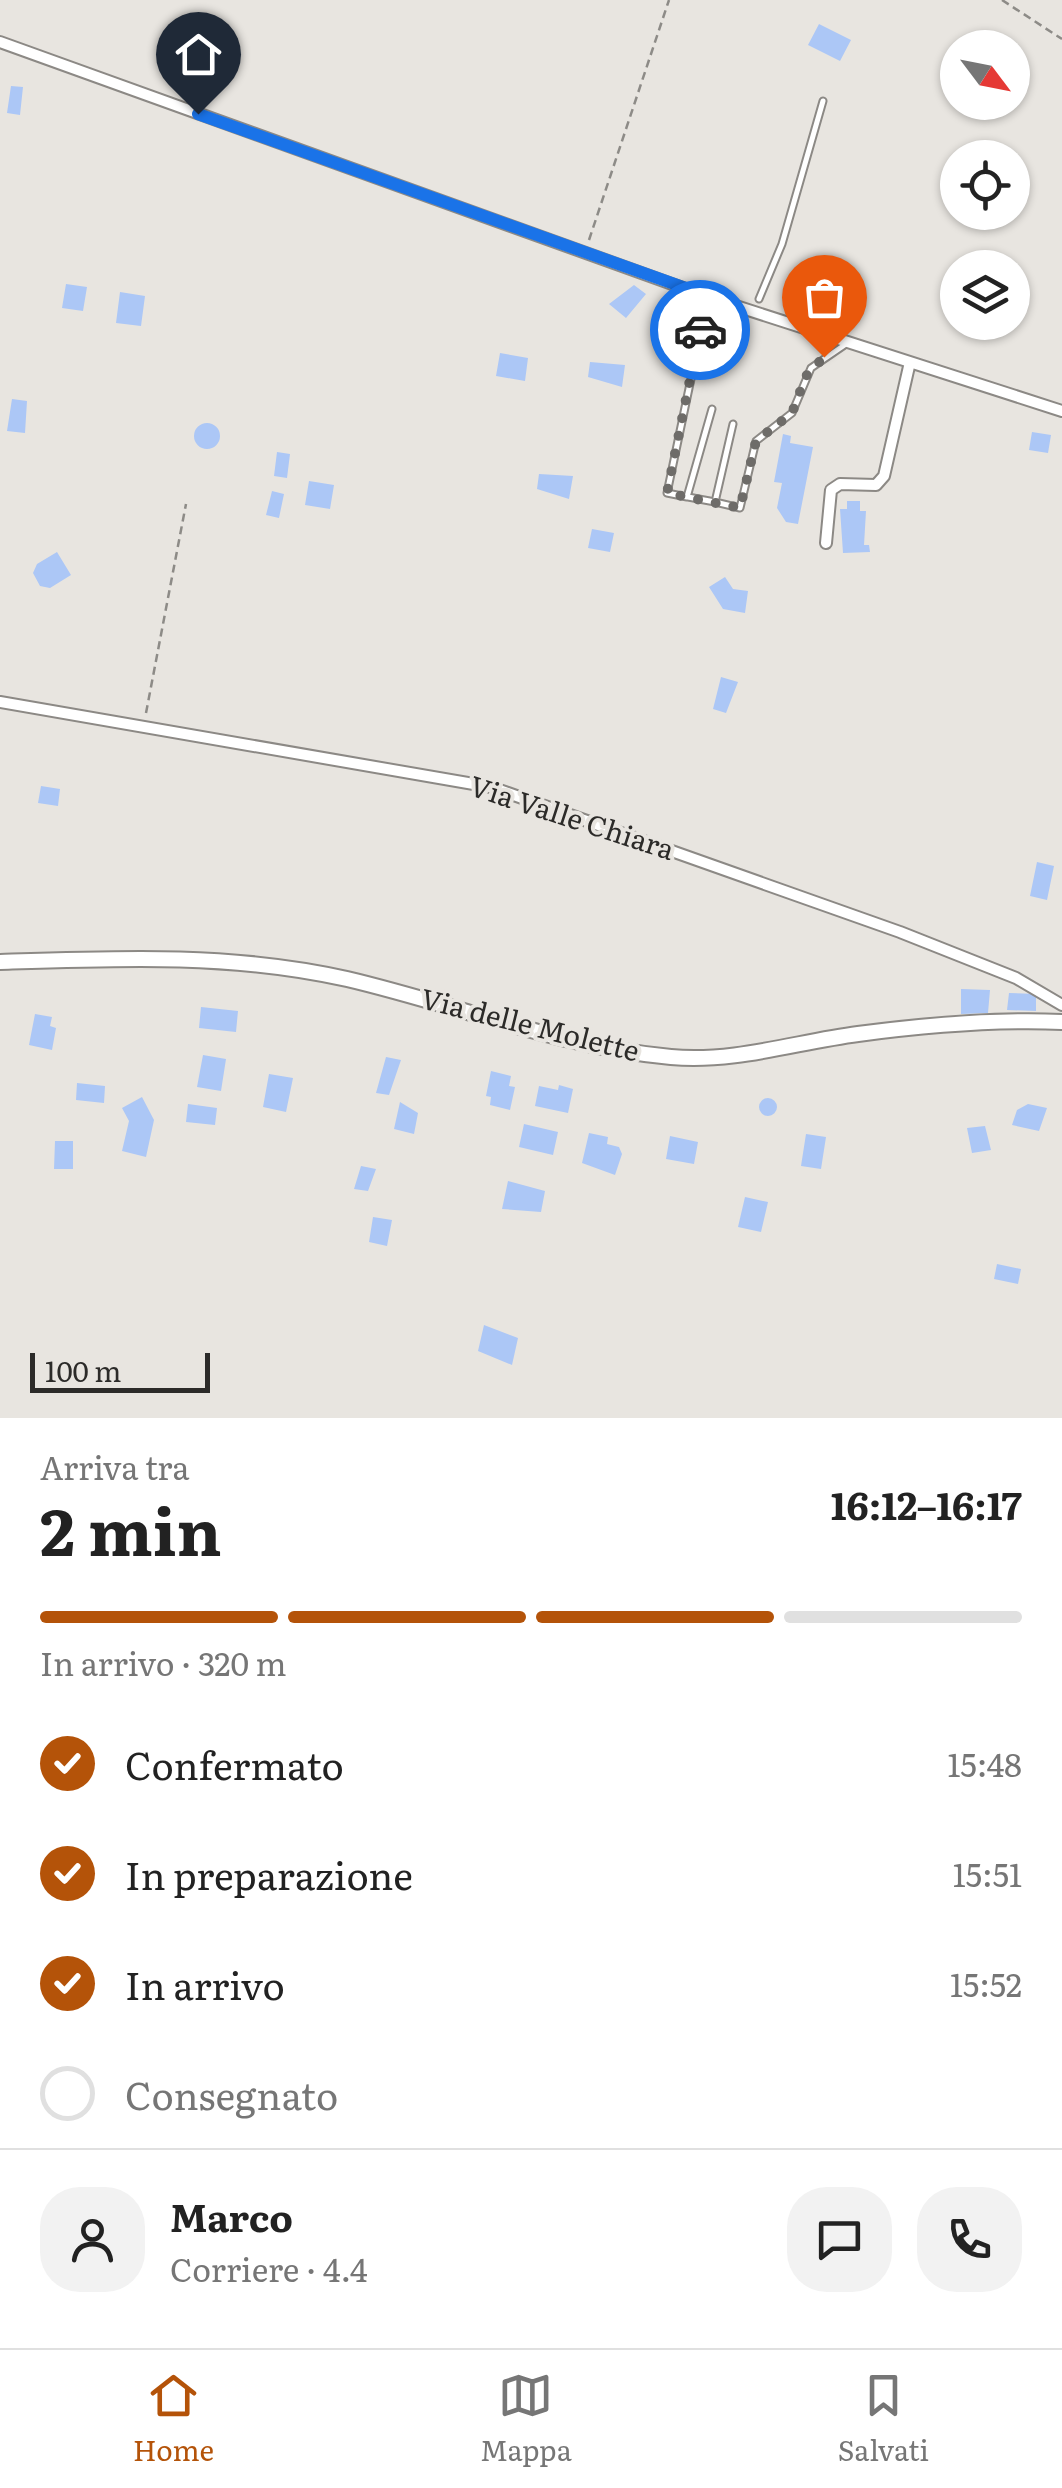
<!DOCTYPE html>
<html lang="it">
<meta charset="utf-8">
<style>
body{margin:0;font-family:Literata,serif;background:#f2f2f2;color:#222;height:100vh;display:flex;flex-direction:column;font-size:38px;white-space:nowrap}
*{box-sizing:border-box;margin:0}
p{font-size:32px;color:#767676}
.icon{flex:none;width:55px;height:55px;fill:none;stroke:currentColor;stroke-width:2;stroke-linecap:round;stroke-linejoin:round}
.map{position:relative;height:1418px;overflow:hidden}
.sheet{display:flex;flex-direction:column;background:#fff;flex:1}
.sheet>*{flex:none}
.needle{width:65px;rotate:122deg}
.buttons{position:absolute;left:940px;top:30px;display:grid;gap:20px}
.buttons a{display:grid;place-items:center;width:90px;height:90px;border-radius:50%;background:#fff;box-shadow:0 2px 8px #0004;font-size:50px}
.scale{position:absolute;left:30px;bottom:25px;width:180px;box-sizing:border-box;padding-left:10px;border:5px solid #2c2b29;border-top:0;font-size:28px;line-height:35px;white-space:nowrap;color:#2c2b29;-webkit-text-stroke:8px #e8e5e0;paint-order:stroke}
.pin{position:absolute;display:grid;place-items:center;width:85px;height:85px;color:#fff;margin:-102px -42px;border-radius:50% 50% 50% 0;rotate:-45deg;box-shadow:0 0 10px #0007}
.pin .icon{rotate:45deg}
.courier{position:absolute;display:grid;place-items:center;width:100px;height:100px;margin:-50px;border:8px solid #1a73e8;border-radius:50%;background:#fff;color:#222;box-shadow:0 2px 12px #0007}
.summary em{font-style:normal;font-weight:700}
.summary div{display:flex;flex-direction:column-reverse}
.summary{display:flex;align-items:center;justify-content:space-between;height:170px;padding:0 40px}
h1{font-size:65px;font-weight:700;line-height:75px}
.bar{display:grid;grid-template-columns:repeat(4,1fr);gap:15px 10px;align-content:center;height:120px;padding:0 40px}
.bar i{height:12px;border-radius:8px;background:#e0e0e0}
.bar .selected{background:#b45309}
.bar p{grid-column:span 4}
.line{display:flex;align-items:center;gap:25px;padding:0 40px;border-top:2px solid #e0e0e0}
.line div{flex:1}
.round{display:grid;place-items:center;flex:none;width:105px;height:105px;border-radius:40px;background:#f2f2f2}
ol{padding:0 40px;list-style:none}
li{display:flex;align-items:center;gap:30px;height:110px}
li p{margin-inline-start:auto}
li .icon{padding:10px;border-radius:50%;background:#b45309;color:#fff;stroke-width:4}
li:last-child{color:#767676}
li i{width:55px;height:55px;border:5px solid #e0e0e0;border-radius:50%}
.tab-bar{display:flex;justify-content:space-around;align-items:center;height:140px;border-top:2px solid #e0e0e0;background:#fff;font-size:28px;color:#767676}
.tab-bar a{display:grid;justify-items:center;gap:5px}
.tab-bar .selected{color:#b45309}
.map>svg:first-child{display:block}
.building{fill:#acc7f6}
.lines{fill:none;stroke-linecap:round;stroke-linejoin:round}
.lane-casing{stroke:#8c8985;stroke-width:9}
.street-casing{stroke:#8c8985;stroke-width:14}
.secondary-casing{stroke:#8c8985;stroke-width:18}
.path{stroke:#8d8b87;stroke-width:2.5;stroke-dasharray:8 5;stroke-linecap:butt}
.lane{stroke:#fff;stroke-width:5}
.street{stroke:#fff;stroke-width:10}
.secondary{stroke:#fff;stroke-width:14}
.done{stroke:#6e6c69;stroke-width:10;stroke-dasharray:0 18}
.route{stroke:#1a73e8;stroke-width:12}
.labels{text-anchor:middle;stroke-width:8;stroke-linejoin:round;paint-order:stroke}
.street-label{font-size:28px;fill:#2c2b29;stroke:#e8e5e0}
</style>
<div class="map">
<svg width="1062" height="1418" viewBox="0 0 1062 1418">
<rect width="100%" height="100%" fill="#e8e5e0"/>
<path class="building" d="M 819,24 L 851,40 L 840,61 L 808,45 Z
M 11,86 L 23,87 L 20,115 L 7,113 Z
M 66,284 L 87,287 L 83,311 L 62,308 Z
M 634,285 L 646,294 L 626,318 L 609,304 Z
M 120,292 L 145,296 L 141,326 L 116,323 Z
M 500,353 L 528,358 L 525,381 L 496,376 Z
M 590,362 L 625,365 L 622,387 L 588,377 Z
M 12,399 L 27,401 L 25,433 L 7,431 Z
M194 436a13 13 0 1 1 26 0a13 13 0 1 1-26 0Z
M 1032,432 L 1051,435 L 1048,453 L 1029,450 Z
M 783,434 L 791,436 L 790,443 L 813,447 L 798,524 L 786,522 L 777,508 L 782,483 L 774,482 Z
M 277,452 L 290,454 L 287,478 L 274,476 Z
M 539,474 L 573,476 L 569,499 L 537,489 Z
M 309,481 L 334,485 L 330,509 L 305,505 Z
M 272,491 L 284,494 L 279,518 L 266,515 Z
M 847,501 L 860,501 L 860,511 L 866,511 L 864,545 L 869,545 L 870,552 L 843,553 L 840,509 L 847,509 Z
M 592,529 L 614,533 L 610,552 L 588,548 Z
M 57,552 L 71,575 L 50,588 L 40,586 L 33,573 L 37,564 Z
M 725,577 L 733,589 L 748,591 L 745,613 L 723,609 L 709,587 Z
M 721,677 L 738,682 L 726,713 L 713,709 Z
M 41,786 L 60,789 L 58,806 L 38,803 Z
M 1037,862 L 1054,866 L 1047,900 L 1030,896 Z
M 961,989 L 990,990 L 988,1013 L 961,1014 Z
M 1009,993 L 1036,994 L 1036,1011 L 1007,1010 Z
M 201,1007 L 238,1011 L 236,1032 L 199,1028 Z
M 35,1014 L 52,1017 L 50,1026 L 56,1028 L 52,1050 L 29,1045 Z
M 203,1055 L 226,1059 L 221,1091 L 197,1087 Z
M 386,1057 L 401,1060 L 389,1095 L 376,1093 Z
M 491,1071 L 511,1076 L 509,1086 L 515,1087 L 510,1110 L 490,1105 L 491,1097 L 486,1096 Z
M 269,1074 L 293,1078 L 286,1112 L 263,1107 Z
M 77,1083 L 105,1086 L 104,1103 L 76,1100 Z
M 559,1085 L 573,1089 L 568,1113 L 535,1106 L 539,1086 L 558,1090 Z
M 142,1097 L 154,1120 L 146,1157 L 122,1151 L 129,1121 L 122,1108 Z
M759 1107a9 9 0 1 1 18 0a9 9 0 1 1-18 0Z
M 400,1102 L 418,1113 L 414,1134 L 394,1129 Z
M 188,1104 L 217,1108 L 215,1125 L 186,1122 Z
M 1028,1104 L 1047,1108 L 1039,1131 L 1012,1125 L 1017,1110 Z
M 524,1124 L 558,1132 L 553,1155 L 519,1147 Z
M 985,1126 L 991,1150 L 972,1153 L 967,1128 Z
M 589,1133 L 608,1137 L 607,1144 L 619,1147 L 622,1154 L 615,1175 L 582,1163 Z
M 806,1134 L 826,1137 L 821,1169 L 801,1166 Z
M 670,1136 L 698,1142 L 694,1164 L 666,1159 Z
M 55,1141 L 73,1141 L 73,1169 L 54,1169 Z
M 361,1166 L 376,1169 L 368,1191 L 354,1189 Z
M 508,1181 L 545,1191 L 541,1212 L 502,1209 Z
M 745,1197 L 768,1202 L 761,1232 L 738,1227 Z
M 373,1217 L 392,1220 L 387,1246 L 369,1242 Z
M 997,1264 L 1021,1269 L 1018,1284 L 994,1279 Z
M 484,1325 L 518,1338 L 512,1365 L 478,1351 Z"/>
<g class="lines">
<g class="lane-casing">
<path id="lane" d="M 708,298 L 667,493 L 687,497 L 712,409
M 759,299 L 782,244 L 823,101
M 733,424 L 715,502 L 740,508 L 756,441 L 792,413 L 811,368 L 846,344
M 688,497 L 715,502"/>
</g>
<g class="street-casing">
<path id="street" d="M 0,42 L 708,297 L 1062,411
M 826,543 L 831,490 L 840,484 L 876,485 L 884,476 L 910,362
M 0,702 L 491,787 L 900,932 L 1016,978 L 1062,1005"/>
</g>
<g class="secondary-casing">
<path id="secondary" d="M 0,962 C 117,958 231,953 347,979 C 454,1004 560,1047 671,1057 C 734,1063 796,1042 858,1034 C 926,1025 994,1019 1062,1022"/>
</g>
<path class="path" d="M 1002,0 L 1062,39
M 589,240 L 669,0
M 146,713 L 186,504"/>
<use href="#lane" class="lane"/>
<use href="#street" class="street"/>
<use href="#secondary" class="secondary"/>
</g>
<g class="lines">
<path class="done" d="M 700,330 L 667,493 L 740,508 L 756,441 L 792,413 L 806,376 L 824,357"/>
<path class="route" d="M 198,114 L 708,296 L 700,330"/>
</g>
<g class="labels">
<g class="street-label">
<text transform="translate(572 818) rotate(18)" y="10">Via Valle Chiara</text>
<text transform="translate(530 1025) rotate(14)" y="10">Via delle Molette</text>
</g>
</g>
</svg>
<div class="buttons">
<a><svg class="needle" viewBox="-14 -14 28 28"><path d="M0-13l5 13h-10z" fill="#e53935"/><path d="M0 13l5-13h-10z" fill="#767676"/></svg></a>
<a><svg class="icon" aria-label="locate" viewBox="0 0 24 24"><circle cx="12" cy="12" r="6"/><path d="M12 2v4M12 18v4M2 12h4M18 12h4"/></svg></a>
<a><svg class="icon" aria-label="layers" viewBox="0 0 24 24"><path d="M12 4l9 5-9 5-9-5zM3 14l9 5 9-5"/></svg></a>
</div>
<div class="scale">100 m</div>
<div class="pin" style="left:824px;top:357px;background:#ea580c"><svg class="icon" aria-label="bag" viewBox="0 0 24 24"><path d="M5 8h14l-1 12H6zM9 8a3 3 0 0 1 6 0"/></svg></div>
<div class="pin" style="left:198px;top:114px;background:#1f2937"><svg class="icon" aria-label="home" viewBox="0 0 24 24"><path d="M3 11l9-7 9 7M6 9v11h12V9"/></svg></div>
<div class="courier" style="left:700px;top:330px"><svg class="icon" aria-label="car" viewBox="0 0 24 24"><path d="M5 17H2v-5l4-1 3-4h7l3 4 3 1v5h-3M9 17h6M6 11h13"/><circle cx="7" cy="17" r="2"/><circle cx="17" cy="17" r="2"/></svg></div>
</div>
<section class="sheet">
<div class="summary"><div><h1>2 min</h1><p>Arriva tra</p></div><em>16:12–16:17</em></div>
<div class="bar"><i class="selected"></i><i class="selected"></i><i class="selected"></i><i></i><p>In arrivo · 320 m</p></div>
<ol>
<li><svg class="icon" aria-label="check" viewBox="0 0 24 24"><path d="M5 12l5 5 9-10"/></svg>Confermato<p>15:48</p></li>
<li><svg class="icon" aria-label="check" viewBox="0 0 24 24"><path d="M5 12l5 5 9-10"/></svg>In preparazione<p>15:51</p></li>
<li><svg class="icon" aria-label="check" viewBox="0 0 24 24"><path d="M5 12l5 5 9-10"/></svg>In arrivo<p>15:52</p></li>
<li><i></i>Consegnato</li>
</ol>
<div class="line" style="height:180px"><a class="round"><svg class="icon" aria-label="person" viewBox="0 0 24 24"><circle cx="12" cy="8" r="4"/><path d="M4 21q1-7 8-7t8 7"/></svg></a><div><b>Marco</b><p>Corriere · 4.4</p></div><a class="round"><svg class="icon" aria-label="chat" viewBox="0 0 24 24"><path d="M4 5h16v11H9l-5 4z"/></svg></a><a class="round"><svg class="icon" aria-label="phone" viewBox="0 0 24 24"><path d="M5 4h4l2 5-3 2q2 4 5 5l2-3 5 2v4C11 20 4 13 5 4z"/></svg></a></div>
</section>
<nav class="tab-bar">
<a class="selected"><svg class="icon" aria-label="home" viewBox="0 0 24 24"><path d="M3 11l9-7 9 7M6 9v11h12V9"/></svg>Home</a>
<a><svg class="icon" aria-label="map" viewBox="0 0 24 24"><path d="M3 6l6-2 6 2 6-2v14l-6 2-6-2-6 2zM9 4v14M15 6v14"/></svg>Mappa</a>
<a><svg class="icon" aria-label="saved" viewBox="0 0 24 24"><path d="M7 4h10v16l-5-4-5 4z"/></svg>Salvati</a>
</nav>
